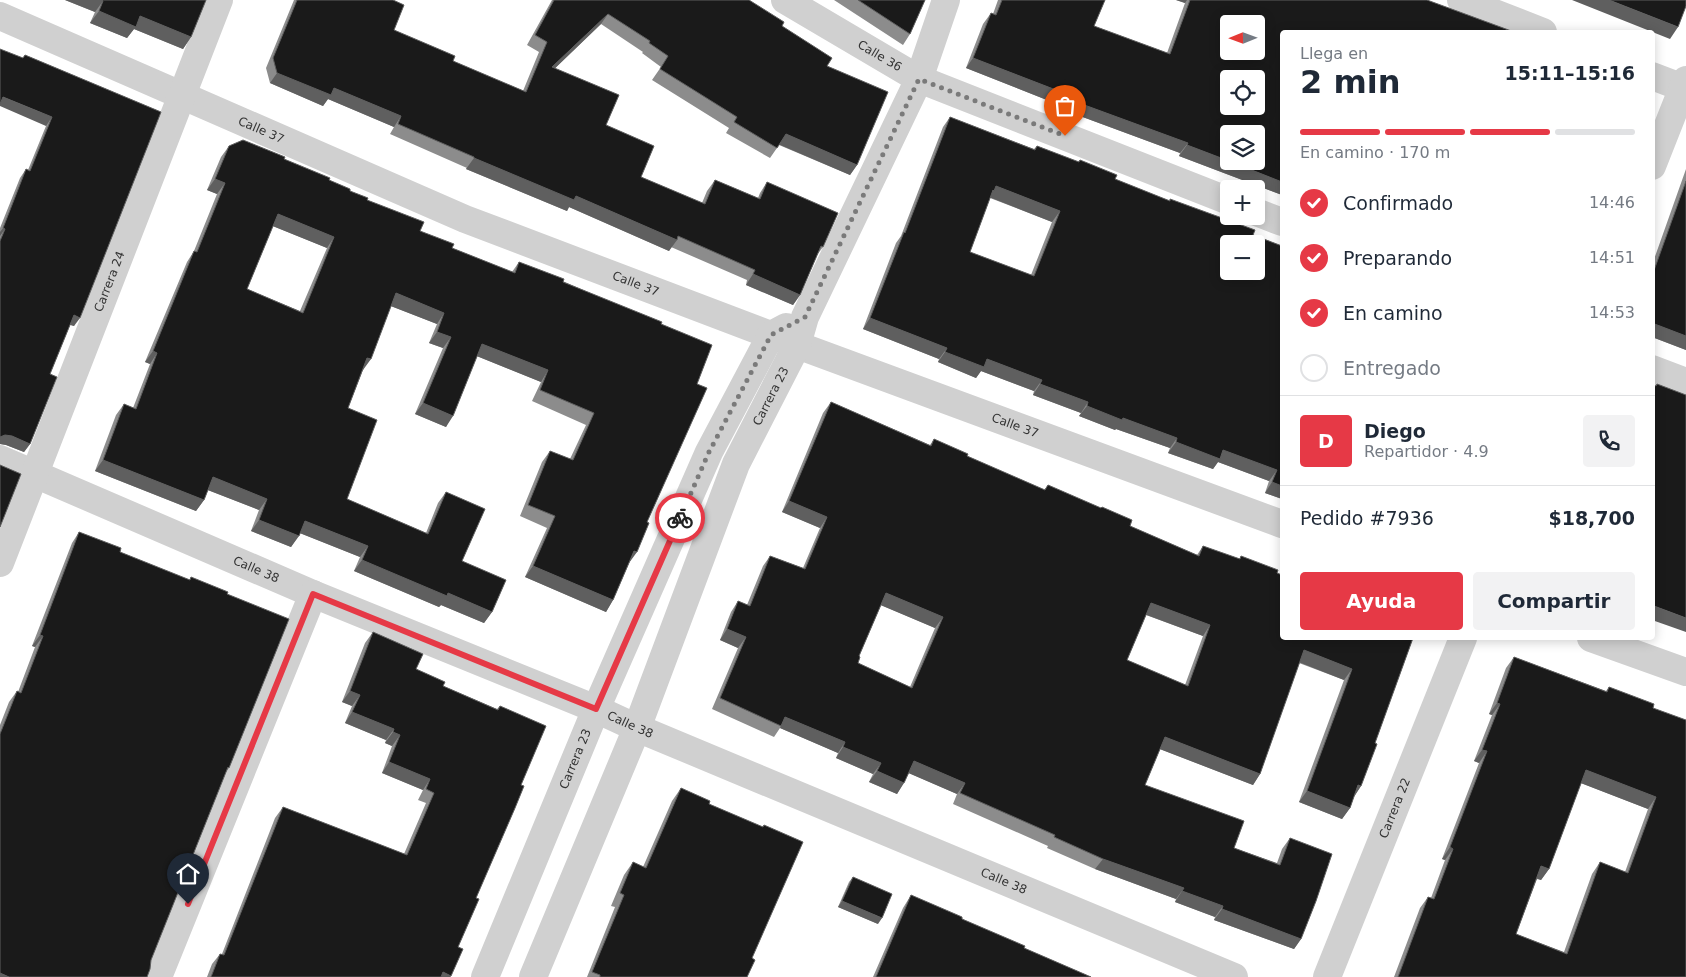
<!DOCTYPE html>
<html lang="es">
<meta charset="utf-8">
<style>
body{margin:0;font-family:"DejaVu Sans",sans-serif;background:#f2f2f3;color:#1f2937;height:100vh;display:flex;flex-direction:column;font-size:19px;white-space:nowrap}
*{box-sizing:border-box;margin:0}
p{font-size:16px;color:#747a83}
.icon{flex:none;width:28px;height:28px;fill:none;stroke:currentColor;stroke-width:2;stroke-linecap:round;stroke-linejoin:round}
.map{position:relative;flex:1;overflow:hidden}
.panel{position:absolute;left:1280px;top:30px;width:375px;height:610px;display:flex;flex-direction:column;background:#fff;border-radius:5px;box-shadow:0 2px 12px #0003}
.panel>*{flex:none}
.needle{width:32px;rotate:269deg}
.fabs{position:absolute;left:1220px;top:15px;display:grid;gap:10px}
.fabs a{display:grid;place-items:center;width:45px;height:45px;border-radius:5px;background:#fff;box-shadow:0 2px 12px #0003;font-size:25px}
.pin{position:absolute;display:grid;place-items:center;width:42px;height:42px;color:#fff;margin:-51px -21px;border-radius:50% 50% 50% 0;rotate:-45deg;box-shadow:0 0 5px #0007}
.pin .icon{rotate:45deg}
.courier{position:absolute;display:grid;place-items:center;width:50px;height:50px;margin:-25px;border:4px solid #e63946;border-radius:50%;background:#fff;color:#222;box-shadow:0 1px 6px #0007}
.summary em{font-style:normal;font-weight:700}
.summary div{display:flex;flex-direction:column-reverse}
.summary{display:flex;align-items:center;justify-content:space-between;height:85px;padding:0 20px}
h1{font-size:32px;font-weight:700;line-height:38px}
.bar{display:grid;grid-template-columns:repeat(4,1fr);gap:8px 5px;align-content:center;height:60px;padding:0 20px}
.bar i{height:6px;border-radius:4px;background:#e0e1e3}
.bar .on{background:#e63946}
.bar p{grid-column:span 4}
.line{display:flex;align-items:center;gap:12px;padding:0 20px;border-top:1px solid #e0e1e3}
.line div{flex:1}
.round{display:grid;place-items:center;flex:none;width:52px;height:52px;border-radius:5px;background:#f2f2f3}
ol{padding:0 20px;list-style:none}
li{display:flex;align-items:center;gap:15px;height:55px}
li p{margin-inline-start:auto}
li .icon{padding:5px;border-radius:50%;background:#e63946;color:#fff;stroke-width:4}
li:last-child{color:#747a83}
li i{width:28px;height:28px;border:2px solid #e0e1e3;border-radius:50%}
.cta{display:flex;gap:10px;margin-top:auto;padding:10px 20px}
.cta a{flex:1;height:58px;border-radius:5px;background:#e63946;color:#fff;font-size:20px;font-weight:700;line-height:58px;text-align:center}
.cta a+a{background:#f2f2f3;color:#1f2937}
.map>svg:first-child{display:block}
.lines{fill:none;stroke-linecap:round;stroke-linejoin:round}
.minor{stroke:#d0d0d0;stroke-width:28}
.wall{fill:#8c8c8c;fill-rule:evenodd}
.shaded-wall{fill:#5f5f5f}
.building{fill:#1a1a1a;stroke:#5f5f5f;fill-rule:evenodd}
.done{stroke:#7a7a7a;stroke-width:5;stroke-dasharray:0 9}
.route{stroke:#e63946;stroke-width:6}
.labels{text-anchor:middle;stroke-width:5;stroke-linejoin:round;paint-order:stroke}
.street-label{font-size:12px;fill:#333;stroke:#fff}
</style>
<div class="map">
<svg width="1686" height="977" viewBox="0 0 1686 977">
<rect width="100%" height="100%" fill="#fff"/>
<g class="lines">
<g class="minor">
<path id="s1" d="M 785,0 L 919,79 L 1229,201"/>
<path d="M 1461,0 L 1543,32"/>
<path id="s2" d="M 0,16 L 465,219 L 797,345 L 1282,524"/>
<path d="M 1652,76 L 1686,89"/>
<path d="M 1652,166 L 1686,80"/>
<path d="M 1256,212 L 1282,222"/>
<path d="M 1652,369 L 1686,382"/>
<path id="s3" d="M 0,459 L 313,594 L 596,709 L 637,728 L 1234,977"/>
<path id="s4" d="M 0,563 L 219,0"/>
<path d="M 1591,638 L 1686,672"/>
<path d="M 158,977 L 313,594"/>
<path id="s5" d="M 485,977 L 596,709 L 709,452 L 771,335 L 786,327"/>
<path id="s6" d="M 533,977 L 637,728 L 736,464 L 797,345 L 805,317 L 919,79 L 946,0"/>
<path id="s7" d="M 1327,977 L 1463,638"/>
</g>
</g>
<path class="wall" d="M 65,0 L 206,0 L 191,37 L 183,49 L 134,29 L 127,38 L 90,23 L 95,12 Z
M 294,0 L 393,0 L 394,30 L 453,61 L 523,91 L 539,52 L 527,45 L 552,0 L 749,0 L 782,26 L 827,66 L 857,165 L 850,175 L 779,145 L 770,158 L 726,133 L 729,128 L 652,80 L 661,67 L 642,53 L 643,52 L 601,24 L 555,68 L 606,125 L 641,177 L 702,203 L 707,191 L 715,180 L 758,198 L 760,193 L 767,182 L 823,247 L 817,255 L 800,295 L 793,305 L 746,285 L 747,280 L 671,247 L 669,251 L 569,207 L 567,211 L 466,169 L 467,168 L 390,134 L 394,127 L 328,99 L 323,106 L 270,83 L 266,68 Z
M 834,0 L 925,0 L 910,34 L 903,45 Z
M 998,0 L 1105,0 L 1094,26 L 1167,53 L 1185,3 L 1176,0 L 1427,0 L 1282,32 L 1282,195 L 1179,156 L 1180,153 L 1061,109 L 1062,106 L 966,68 L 983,24 L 991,13 L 993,14 Z
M 25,55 L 161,112 L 74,326 L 70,325 L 50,374 L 30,444 L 24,452 L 6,445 L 0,444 L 0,228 L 20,178 L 26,169 L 28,170 L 46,126 L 23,58 Z
M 950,117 L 1034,149 L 1037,146 L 1078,162 L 1080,160 L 1115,179 L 1282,246 L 1282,499 L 1265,493 L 1269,481 L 1218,462 L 1213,469 L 1168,453 L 1170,448 L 1116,429 L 1115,430 L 1079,416 L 1081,413 L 1033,395 L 1034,391 L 981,371 L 976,378 L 938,362 L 939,359 L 863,329 L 896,243 L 901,236 L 943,127 ZM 990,198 L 1052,222 L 1031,275 L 970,252 Z
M 229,146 L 284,159 L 329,180 L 367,200 L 420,231 L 452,248 L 512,272 L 519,262 L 661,324 L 697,384 L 647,522 L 613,600 L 606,612 L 525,577 L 547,528 L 520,516 L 542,462 L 550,451 L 570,459 L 586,425 L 532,401 L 541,382 L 477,356 L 446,427 L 415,414 L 443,348 L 429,343 L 437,324 L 391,306 L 363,370 L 348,408 L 347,499 L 426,533 L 438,503 L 446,492 L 462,561 L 492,612 L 484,623 L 441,605 L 439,607 L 354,571 L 360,557 L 300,533 L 291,547 L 251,531 L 259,510 L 208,490 L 204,500 L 196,511 L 95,471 L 116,415 L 124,404 L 133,408 L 150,364 L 145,362 L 187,262 L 194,251 L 217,194 L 207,190 L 221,157 ZM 273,226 L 327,248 L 300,311 L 247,289 Z
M 1686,169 L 1686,350 L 1652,337 L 1652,265 Z
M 831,402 L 930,445 L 934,439 L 967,456 L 1044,490 L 1048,485 L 1130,526 L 1197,555 L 1203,546 L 1239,559 L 1241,556 L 1413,638 L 1375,743 L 1361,786 L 1354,796 L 1350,808 L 1342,819 L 1299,802 L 1344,680 L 1299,663 L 1260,774 L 1253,785 L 1160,749 L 1145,785 L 1234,848 L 1277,863 L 1282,849 L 1290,838 L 1301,939 L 1294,949 L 1214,920 L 1215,917 L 1175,902 L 1176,899 L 1095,869 L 1047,848 L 1048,846 L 953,804 L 957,794 L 909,773 L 897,794 L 869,782 L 873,774 L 836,758 L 838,753 L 780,728 L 774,737 L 712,709 L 738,648 L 720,640 L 731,612 L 738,601 L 747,605 L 763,566 L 770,556 L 803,568 L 820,528 L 782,512 L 823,413 ZM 881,605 L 935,628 L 910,687 L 858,663 L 859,656 ZM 1146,615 L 1203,636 L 1185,685 L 1127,660 Z
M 79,532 L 120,552 L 189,580 L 191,577 L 227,594 L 229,768 L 226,772 L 0,977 L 0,725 L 9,702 L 17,691 L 18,692 L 35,647 L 32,646 L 72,543 Z
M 373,632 L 416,669 L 443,686 L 497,709 L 500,706 L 521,785 L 476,898 L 458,947 L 451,976 L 450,977 L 207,977 L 212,964 L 220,954 L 222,954 L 275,818 L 283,807 L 404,854 L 426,803 L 418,800 L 423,790 L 382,773 L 392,746 L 385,743 L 386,740 L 345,723 L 352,706 L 342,702 L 365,643 Z
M 1514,657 L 1606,691 L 1609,687 L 1653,708 L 1686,977 L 1394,977 L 1420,908 L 1428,897 L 1431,898 L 1445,860 L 1442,859 L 1479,763 L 1474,761 L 1492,715 L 1489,714 L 1506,668 ZM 1581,783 L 1648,809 L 1625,872 L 1600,862 L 1592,874 L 1564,952 L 1516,934 L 1537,879 L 1541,880 L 1549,869 Z
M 681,788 L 709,804 L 762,827 L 764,825 L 752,958 L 747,977 L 587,977 L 615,907 L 611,906 L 624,875 L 633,862 L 643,867 L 672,801 Z
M 853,877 L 878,924 L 838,907 L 849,882 Z
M 911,895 L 1024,948 L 1091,977 L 873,977 L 903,908 Z"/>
<path class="shaded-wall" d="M 65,0 L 102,0 L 103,1 L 95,12 Z
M 1176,0 L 1187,0 L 1185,3 Z
M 1572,0 L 1609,0 L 1678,27 L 1670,39 Z
M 99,11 L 140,16 L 191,37 L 183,49 L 134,29 L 127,38 L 90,23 Z
M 608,14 L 601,24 L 545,78 L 552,67 Z
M 973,58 L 1069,95 L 1062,106 L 966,68 Z
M 277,73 L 334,88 L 401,116 L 394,127 L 328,99 L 323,106 L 270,83 Z
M 3,97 L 52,117 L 46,126 L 0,106 L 0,101 Z
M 1068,99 L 1188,143 L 1180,153 L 1061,109 Z
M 786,134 L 857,165 L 850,175 L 778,144 Z
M 1187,145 L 1282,182 L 1282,195 L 1179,156 Z
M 474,158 L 576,196 L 677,240 L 669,251 L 569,207 L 567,211 L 466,169 Z
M 215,179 L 225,183 L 217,194 L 207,190 Z
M 996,186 L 1060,211 L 1052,222 L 989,197 L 986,201 Z
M 278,214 L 334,237 L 327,248 L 270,225 Z
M 3,228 L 5,229 L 0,236 L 0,232 Z
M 753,274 L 800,295 L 793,305 L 746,285 Z
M 396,293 L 444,313 L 437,324 L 388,305 Z
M 74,315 L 80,318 L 74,326 L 68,324 Z
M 870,318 L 947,348 L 939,359 L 863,329 Z
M 1652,323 L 1686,336 L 1686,350 L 1652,337 Z
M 437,332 L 451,337 L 443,348 L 429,343 Z
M 482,344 L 548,370 L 541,382 L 474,355 Z
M 153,351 L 157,353 L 150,364 L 145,362 Z
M 945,352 L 987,359 L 1042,380 L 1034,391 L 981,371 L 976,378 L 938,362 Z
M 367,358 L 371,359 L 363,370 L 359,369 Z
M 1040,384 L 1088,402 L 1081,413 L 1033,395 Z
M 423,403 L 453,416 L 446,427 L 415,414 Z
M 1087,406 L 1123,418 L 1177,438 L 1170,448 L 1116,429 L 1115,430 L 1079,416 Z
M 5,435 L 12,436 L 30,444 L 24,452 L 6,445 L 0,444 L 0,437 Z
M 1176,442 L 1223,450 L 1277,470 L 1269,481 L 1218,462 L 1213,469 L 1168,453 Z
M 103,460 L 204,500 L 196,511 L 95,471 Z
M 213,477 L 267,499 L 259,510 L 205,489 Z
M 1272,482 L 1282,486 L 1282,499 L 1265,493 Z
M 789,501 L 827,517 L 820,528 L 782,512 Z
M 259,520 L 299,536 L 291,547 L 251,531 Z
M 305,521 L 368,546 L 360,557 L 297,532 Z
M 634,551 L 637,552 L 629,563 Z
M 362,560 L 448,593 L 492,612 L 484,623 L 441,605 L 439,607 L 354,571 Z
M 533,566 L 613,600 L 606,612 L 525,577 Z
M 886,593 L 943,617 L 935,628 L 878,604 Z
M 1151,603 L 1210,625 L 1203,636 L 1144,614 Z
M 1654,606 L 1686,618 L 1686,632 L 1652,620 L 1652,608 Z
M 727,629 L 746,637 L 738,648 L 720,640 Z
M 40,635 L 43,636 L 35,647 L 32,646 Z
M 1304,650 L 1352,669 L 1344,680 L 1296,661 Z
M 350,691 L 360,695 L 352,706 L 342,702 Z
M 1497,703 L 1500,704 L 1492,715 L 1489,714 Z
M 352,712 L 394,729 L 386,740 L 345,723 Z
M 785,717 L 845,742 L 838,753 L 780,728 Z
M 393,732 L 400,735 L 392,746 L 385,743 Z
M 1165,737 L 1260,774 L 1253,785 L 1157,748 Z
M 843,747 L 881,763 L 873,774 L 836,758 Z
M 1482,750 L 1487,751 L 1479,763 L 1474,761 Z
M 914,761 L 965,783 L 957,794 L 906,772 Z
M 389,762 L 430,779 L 423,790 L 382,773 Z
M 1586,770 L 1656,797 L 1648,809 L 1578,782 Z
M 877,771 L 904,783 L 897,794 L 869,782 Z
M 1358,785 L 1361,786 L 1354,797 Z
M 1307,791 L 1350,808 L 1342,819 L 1299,802 Z
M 1450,847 L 1453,849 L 1445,860 L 1442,859 Z
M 1103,859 L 1184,888 L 1176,899 L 1095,869 Z
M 1541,866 L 1549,869 L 1541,880 L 1533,877 Z
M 1182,891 L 1223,906 L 1215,917 L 1175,902 Z
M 842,901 L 882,918 L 878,924 L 838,907 Z
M 1222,909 L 1301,939 L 1294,949 L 1214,920 Z
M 443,972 L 451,976 L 450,977 L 440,977 Z
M 0,973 L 9,977 L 0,977 Z"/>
<path class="building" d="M 102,0 L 206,0 L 191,37 L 140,16 L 136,27 L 99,11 L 103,1 Z
M 297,0 L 393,0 L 404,5 L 394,30 L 455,56 L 453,61 L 526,92 L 547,42 L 535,35 L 554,0 L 749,0 L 784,22 L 782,26 L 832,58 L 827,66 L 888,92 L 857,165 L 786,134 L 777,148 L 734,122 L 737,117 L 660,69 L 668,56 L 649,43 L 650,41 L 608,14 L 552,67 L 619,95 L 606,125 L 654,146 L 641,177 L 705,204 L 715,180 L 760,199 L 767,182 L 838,213 L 823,247 L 821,246 L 800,295 L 753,274 L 755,270 L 678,236 L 677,240 L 576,196 L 574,200 L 474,158 L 474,157 L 398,124 L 401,116 L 334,88 L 331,95 L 277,73 L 273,58 Z
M 858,0 L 925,0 L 910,34 Z
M 1002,0 L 1105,0 L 1094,26 L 1170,54 L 1190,0 L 1427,0 L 1514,32 L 1282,32 L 1282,182 L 1229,161 L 1256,161 L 1256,134 L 1229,134 L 1229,161 L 1187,145 L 1188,143 L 1068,99 L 1069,95 L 973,58 L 991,13 L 996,15 ZM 1229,24 L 1256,24 L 1256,51 L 1229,51 ZM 1229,79 L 1256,79 L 1256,106 L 1229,106 Z
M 1609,0 L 1686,0 L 1686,6 L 1678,27 Z
M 0,49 L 23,58 L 25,55 L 161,112 L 80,318 L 74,315 L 50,374 L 57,377 L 30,444 L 12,436 L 5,435 L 0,437 L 0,241 L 5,229 L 3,228 L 26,169 L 30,171 L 52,117 L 3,97 L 0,104 Z
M 950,117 L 1035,150 L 1037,146 L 1079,162 L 1080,160 L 1117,175 L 1115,179 L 1170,201 L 1170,199 L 1255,230 L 1253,235 L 1282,246 L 1282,486 L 1272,482 L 1277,470 L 1223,450 L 1220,459 L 1176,442 L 1177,438 L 1123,418 L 1122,420 L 1087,406 L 1088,402 L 1040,384 L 1042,380 L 987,359 L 984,367 L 945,352 L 947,348 L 870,318 L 904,232 L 905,233 ZM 996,186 L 1060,211 L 1034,276 L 970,252 L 993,190 L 994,191 ZM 1229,244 L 1256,244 L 1256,271 L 1229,271 Z
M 243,140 L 285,157 L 284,159 L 330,178 L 329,180 L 350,189 L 350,191 L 368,198 L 367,200 L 424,222 L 420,231 L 454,244 L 452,248 L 515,273 L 519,262 L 564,279 L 563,282 L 662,322 L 661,324 L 712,345 L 697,384 L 707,388 L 647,522 L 649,523 L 637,552 L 634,551 L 613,600 L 533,566 L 555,516 L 528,505 L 550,451 L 573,460 L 594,413 L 540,390 L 548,370 L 482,344 L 453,416 L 423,403 L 451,337 L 437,332 L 444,313 L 396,293 L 371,359 L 367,358 L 348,408 L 377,420 L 347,499 L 428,534 L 446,492 L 485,509 L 462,561 L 506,580 L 492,612 L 448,593 L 447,596 L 362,560 L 368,546 L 305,521 L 299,536 L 259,520 L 267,499 L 213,477 L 204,500 L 103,460 L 124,404 L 136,409 L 157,353 L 153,351 L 194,251 L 197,252 L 225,183 L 215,179 L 229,146 ZM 278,214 L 334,237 L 303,313 L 247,289 Z
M 1686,181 L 1686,336 L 1652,323 L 1652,276 Z
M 1652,384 L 1656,386 L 1657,384 L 1686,395 L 1686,618 L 1654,606 L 1652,610 Z
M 831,402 L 931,446 L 934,439 L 968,454 L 967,456 L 1045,490 L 1048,485 L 1101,508 L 1102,507 L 1132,520 L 1130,526 L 1199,556 L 1203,546 L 1240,559 L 1241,556 L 1278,570 L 1277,573 L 1282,575 L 1282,638 L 1413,638 L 1375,743 L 1377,744 L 1361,786 L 1358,785 L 1350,808 L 1307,791 L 1352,669 L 1304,650 L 1260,774 L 1165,737 L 1145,785 L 1244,821 L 1234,848 L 1280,865 L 1290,838 L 1332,854 L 1316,901 L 1301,939 L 1222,909 L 1223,906 L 1182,891 L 1184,888 L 1103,859 L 1054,837 L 1055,835 L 960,793 L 965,783 L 914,761 L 904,783 L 877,771 L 881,763 L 843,747 L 845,742 L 785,717 L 781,726 L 720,698 L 746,637 L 727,629 L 738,601 L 750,606 L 770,556 L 805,569 L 827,517 L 789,501 ZM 886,593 L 943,617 L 912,688 L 858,663 L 860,657 L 859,656 ZM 1151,603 L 1210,625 L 1188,686 L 1127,660 Z
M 0,465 L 21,474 L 0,527 Z
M 79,532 L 121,548 L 120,552 L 190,580 L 191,577 L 228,592 L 227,594 L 289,619 L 229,768 L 228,767 L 151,960 L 150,969 L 147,977 L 9,977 L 0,973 L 0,734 L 17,691 L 21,693 L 43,636 L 40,635 Z
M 373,632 L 423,654 L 416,669 L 445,682 L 443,686 L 498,710 L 500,706 L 546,726 L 521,785 L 524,786 L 515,808 L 476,898 L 479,899 L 458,947 L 463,949 L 451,976 L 443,972 L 441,977 L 211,977 L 220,954 L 224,955 L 283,807 L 407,855 L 434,793 L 426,789 L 430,779 L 389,762 L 400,735 L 393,732 L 394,729 L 352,712 L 360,695 L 350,691 Z
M 1514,657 L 1607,692 L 1609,687 L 1654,704 L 1653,708 L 1686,720 L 1686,977 L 1398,977 L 1428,897 L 1434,899 L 1453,849 L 1450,847 L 1487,751 L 1482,750 L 1500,704 L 1497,703 ZM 1586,770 L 1656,797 L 1628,873 L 1600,862 L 1567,954 L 1516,934 L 1541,866 L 1549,869 Z
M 681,788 L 710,801 L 709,804 L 763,827 L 764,825 L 803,842 L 752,958 L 755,960 L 747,977 L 600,977 L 600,975 L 592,972 L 624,895 L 620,893 L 633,862 L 646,868 Z
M 853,877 L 892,894 L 882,918 L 842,901 Z
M 911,895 L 962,917 L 962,919 L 1025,946 L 1024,948 L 1091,977 L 876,977 Z"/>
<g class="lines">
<path class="done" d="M 680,518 L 709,452 L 771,335 L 805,317 L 919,79 L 1065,136"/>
<path class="route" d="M 188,904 L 313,594 L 596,709 L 680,518"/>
</g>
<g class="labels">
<g class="street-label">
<text dy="4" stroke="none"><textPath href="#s1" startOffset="110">Calle 36</textPath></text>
<text dy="4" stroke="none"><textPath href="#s2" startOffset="285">Calle 37</textPath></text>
<text dy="4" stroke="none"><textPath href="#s4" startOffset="302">Carrera 24</textPath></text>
<text dy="4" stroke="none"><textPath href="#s2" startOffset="690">Calle 37</textPath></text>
<text dy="4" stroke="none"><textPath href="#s6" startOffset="628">Carrera 23</textPath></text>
<text dy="4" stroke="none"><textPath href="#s2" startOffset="1095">Calle 37</textPath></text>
<text dy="4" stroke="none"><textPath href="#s3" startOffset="279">Calle 38</textPath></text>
<text dy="4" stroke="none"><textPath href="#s3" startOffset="684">Calle 38</textPath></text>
<text dy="4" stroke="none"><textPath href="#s5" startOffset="236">Carrera 23</textPath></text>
<text dy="4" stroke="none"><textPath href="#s7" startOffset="182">Carrera 22</textPath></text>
<text dy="4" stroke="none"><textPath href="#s3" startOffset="1089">Calle 38</textPath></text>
</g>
</g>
</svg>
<div class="fabs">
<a><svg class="needle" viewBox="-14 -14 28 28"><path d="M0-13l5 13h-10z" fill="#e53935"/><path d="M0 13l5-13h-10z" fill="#747a83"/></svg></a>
<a><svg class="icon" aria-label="locate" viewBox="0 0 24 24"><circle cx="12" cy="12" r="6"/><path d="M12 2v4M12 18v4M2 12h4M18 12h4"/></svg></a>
<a><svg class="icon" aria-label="layers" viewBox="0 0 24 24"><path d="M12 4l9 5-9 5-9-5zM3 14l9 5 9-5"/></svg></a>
<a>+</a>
<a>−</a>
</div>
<div class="pin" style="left:1065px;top:136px;background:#ea580c"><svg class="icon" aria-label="bag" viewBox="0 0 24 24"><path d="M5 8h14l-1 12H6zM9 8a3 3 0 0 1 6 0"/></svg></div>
<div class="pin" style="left:188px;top:904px;background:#1f2937"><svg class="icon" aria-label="home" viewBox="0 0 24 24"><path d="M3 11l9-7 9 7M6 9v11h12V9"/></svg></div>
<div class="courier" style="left:680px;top:518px"><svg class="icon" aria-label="bike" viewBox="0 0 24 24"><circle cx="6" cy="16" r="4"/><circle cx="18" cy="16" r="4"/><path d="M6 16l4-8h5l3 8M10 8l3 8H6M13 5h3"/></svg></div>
<section class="panel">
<div class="summary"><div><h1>2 min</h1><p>Llega en</p></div><em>15:11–15:16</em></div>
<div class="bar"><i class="on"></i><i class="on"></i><i class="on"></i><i></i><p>En camino · 170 m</p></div>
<ol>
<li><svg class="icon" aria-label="check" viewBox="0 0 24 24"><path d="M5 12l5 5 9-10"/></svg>Confirmado<p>14:46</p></li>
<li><svg class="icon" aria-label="check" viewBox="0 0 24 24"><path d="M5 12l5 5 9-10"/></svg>Preparando<p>14:51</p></li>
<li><svg class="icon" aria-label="check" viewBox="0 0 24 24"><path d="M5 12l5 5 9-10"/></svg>En camino<p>14:53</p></li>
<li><i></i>Entregado</li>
</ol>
<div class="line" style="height:90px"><b class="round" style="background:#e63946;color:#fff">D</b><div><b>Diego</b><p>Repartidor · 4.9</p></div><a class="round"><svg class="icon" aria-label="phone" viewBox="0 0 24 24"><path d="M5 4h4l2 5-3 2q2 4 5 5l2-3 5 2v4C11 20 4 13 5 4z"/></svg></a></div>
<div class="line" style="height:65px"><div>Pedido #7936</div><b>$18,700</b></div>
<div class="cta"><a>Ayuda</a><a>Compartir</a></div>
</section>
</div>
